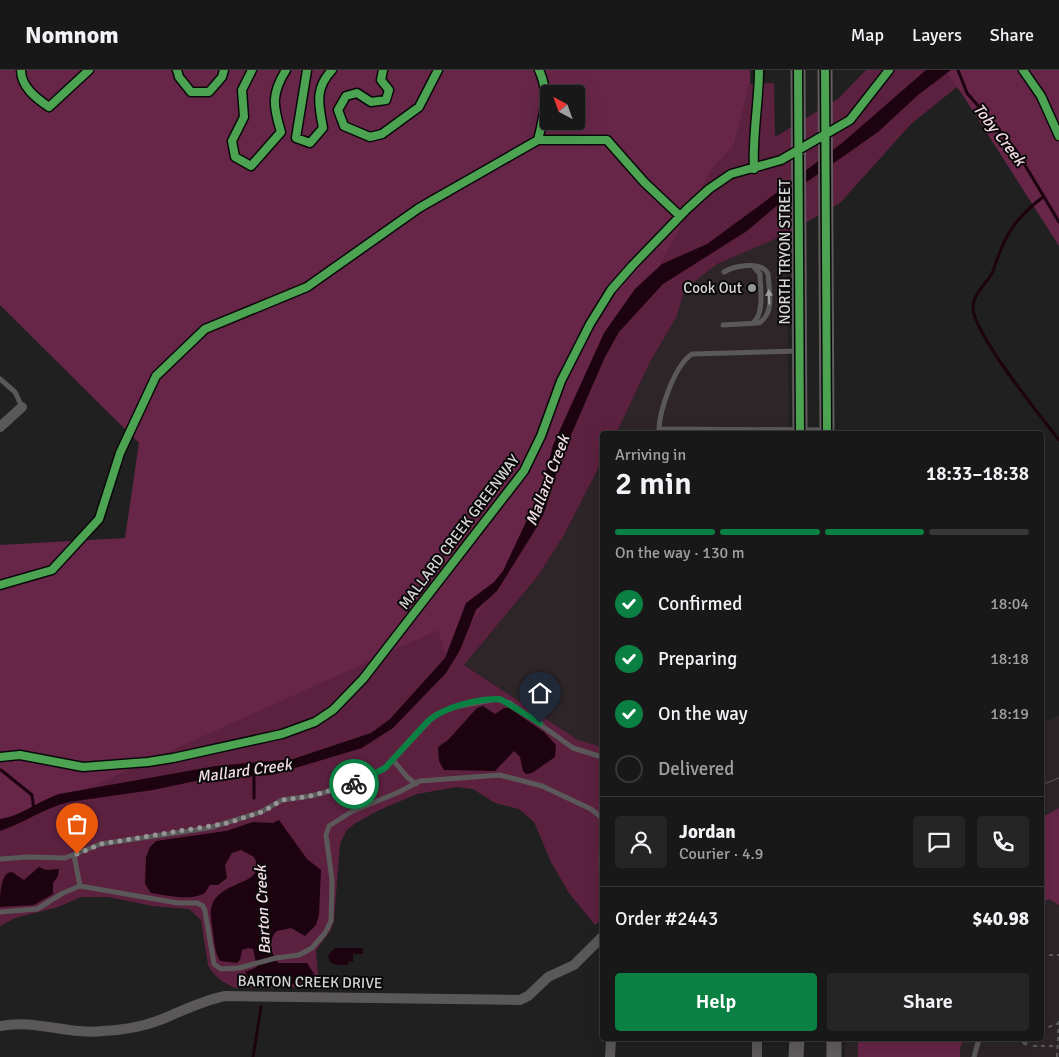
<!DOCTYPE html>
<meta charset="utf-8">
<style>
body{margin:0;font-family:Signika,sans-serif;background:#262525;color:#f1f3f6;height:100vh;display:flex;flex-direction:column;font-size:19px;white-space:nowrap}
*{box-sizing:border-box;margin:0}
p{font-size:16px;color:#9fa0a2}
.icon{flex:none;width:28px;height:28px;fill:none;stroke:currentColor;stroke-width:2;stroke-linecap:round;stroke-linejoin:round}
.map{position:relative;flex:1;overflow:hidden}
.drawer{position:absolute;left:600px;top:361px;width:444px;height:610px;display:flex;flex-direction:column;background:#191818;border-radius:5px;box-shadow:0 5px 20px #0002,0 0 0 1px #373737}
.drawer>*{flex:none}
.needle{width:32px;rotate:319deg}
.tools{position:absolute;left:540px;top:15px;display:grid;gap:10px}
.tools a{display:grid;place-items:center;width:45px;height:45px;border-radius:5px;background:#191818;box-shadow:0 5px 20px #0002,0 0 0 1px #373737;font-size:25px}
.pin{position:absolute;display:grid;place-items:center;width:42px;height:42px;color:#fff;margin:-51px -21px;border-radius:50% 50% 50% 0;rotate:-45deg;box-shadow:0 0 5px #0007}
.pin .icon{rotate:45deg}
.courier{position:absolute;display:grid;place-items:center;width:50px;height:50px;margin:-25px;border:4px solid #0b8043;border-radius:50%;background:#fff;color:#222;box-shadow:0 1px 6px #0007}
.summary em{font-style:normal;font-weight:600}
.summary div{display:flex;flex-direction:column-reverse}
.summary{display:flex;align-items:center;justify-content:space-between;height:85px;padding:0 15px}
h1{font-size:32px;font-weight:600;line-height:38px}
.bar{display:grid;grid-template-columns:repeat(4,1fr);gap:8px 5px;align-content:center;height:60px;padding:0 15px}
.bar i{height:6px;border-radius:4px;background:#373737}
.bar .active{background:#0b8043}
.bar p{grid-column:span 4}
.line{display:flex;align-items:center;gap:12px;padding:0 15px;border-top:1px solid #373737}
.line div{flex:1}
.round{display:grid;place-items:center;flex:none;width:52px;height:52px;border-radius:5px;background:#262525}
ol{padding:0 15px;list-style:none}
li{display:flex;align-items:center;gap:15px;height:55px}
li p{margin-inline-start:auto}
li .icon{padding:5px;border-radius:50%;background:#0b8043;color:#fff;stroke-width:4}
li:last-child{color:#9fa0a2}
li i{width:28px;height:28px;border:2px solid #373737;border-radius:50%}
.cta{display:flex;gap:10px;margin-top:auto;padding:10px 15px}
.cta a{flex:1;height:58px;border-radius:5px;background:#0b8043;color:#fff;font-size:20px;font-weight:600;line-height:58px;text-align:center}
.cta a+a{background:#262525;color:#f1f3f6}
header{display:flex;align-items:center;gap:30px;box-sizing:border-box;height:70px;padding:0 25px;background:#191818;border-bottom:1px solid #373737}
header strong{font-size:24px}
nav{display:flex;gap:28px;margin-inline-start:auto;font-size:18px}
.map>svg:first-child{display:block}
.built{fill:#2d2528}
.green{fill:#5d2140}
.forest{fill:#672648;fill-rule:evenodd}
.water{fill:#1d030f}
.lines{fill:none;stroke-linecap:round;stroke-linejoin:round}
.stream{stroke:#1d030f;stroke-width:3}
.path{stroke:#5d5c5c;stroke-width:2;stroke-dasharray:4 4;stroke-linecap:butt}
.service{stroke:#5a5859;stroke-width:5}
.minor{stroke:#5a5859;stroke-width:10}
.primary{stroke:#615c5d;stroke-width:15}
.tram{stroke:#5c5b5c;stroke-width:1}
.cycleway-casing{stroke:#0a090a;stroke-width:11}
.cycleway{stroke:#4ca352;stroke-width:8}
.oneway{fill:#9f9d9e}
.done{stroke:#979696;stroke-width:5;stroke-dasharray:0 9}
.route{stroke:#0b8043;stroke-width:6}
.poi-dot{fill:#979696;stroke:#0a090a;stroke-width:2}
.labels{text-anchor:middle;stroke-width:4;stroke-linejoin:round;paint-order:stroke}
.street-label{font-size:15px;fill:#d7d5d6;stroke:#0a090a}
.poi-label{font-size:15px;fill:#d7d5d6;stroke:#0a090a;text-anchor:end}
.water-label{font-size:16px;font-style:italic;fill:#f4dce5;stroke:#0a090a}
</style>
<header>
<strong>Nomnom</strong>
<nav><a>Map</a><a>Layers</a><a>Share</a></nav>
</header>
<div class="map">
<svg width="1059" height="987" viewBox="0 0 1059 987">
<rect width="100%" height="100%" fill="#212020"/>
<path class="built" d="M 787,163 L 789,364 L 616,364 L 650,292 L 677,246 L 684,221 L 689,216 L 717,194 Z
M 602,391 L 602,677 L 578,670 L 464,595 L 538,506 L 564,465 Z
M 1059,646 L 1059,987 L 845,987 L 845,969 L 1041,969 L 1041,652 Z"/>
<path class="green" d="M 866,0 L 978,0 L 911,54 L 840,133 L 782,166 L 717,194 L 689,216 L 684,221 L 677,246 L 650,292 L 616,364 L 602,364 L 602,391 L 564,465 L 538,506 L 464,595 L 578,670 L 602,677 L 602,850 L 595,855 L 569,823 L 551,792 L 534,752 L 519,739 L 495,733 L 473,719 L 456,717 L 417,724 L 377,741 L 354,754 L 346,761 L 340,774 L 334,850 L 331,860 L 316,880 L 319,917 L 235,918 C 224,913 213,906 208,895 L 201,850 L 189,839 L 153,836 L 108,827 L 81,827 L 58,837 L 15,848 L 0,856 L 0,649 L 564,218 L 734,75 L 750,14 L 774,13 L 775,67 L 839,28 Z"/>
<path class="forest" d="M 0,0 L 750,0 L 750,14 L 734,75 L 711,99 L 649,215 L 623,251 L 598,296 L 540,440 L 489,529 L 446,586 L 438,560 L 0,758 L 0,475 L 125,468 L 139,373 L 0,235 ZM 549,24 L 576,24 L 576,51 L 549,51 Z
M 945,0 L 1059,0 L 1059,176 L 962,24 Z
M 1059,738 L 1059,835 L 1049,829 L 1041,833 L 1041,748 Z
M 858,969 L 964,969 L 960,977 L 960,987 L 858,987 Z"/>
<path class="water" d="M 926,0 L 951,0 L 918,25 L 878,62 L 794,121 L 747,161 L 663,214 L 619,262 L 605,287 L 561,388 L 544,443 L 535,460 L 497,521 L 476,540 L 460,580 L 446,603 L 393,658 L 362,678 L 272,705 L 205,709 L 153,720 L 69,732 C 44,738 24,753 0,761 L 0,749 C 22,746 38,731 59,724 L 216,696 L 293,689 L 371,663 L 390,649 L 445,588 L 466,533 L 494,512 L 503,501 L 541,420 L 553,375 L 604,263 L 635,219 L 662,194 L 707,174 L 763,133 L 842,73 Z
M 483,636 L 495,644 L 504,638 L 509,638 L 544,662 L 556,675 L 555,687 L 532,703 L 526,704 L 523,701 L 520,687 L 514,681 L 495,701 L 444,700 L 439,691 L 438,677 L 448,670 L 477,638 Z
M 279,750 L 307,789 L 321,800 L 319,845 L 316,855 L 305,866 L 291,858 L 277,861 C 267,870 271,883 278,893 L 307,893 L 314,904 L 310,909 L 284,916 L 254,916 L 245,902 L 257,897 L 253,879 L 248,878 L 242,880 L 240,890 L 237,893 L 220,891 C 215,883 214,871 213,862 C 212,854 209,843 212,835 C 221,809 269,816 254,787 L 241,780 L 232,783 L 225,795 L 227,808 L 218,815 L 210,815 C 207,818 207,822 203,824 C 189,831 166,825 151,823 L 145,814 L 146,787 L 150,777 L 156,771 L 226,761 L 253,752 L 273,753 Z
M 39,797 L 46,800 L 59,799 L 58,806 L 53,813 L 53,824 L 34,835 L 0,837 C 0,826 0,802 12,802 L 24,810 Z
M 335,878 L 363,878 L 363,884 L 353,884 L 353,892 L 348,892 L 348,895 L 336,895 L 330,892 L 328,885 Z"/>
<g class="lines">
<path class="stream" d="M 958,0 L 967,23 L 1016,80 L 1059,152
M 1043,127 C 1014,149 1004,167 993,201 C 988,213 973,223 973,237 C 972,262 1041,347 1059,370
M 1,700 L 32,725 L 34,740
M 254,728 L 254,704
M 253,987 L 261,937"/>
<path class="path" d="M 1041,885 L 1059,885
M 1041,960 L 1059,953
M 1033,976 L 1057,976
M 1057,987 L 1059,947"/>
<path class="service" d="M 753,253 C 765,243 760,218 760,204 L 754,197
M 723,255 L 759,253 C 775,243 769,221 768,204 C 762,190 734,196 724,202
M 0,309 L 15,322 L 22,337
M 659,359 L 826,360
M 659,364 C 658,343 674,296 692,284 L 799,281
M 393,690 L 407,707 L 416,714
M 602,776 L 601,791 L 602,812
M 74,785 L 80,816
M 0,789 L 29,787 L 65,788 L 101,774 L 209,758 L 261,742 L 282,730 L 311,726 L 356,714 L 385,698 L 435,645 L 455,637 L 497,629 L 510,633 L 573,678 L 602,687
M 0,842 L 37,839 L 63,823 L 80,816 L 178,833 L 197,833 L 203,836 L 205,841 L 214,894 L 221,899 L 239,898 L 276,888 L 299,885 L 312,878 L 325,863 L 331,851 L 332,810 L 326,765 L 329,756 L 351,742 L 399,722 L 420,711 L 500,705 L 542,716 L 591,739 L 602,748
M 1023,969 L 1025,973
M 974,987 L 979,969"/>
<path class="minor" d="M 0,357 L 22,337
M 0,956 C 35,949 69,965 103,961 C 122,960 142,957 160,950 C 182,941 201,931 225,926 L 520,930 L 528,926 L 548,907 L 574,895 L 602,867
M 757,969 L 757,987
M 610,987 L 611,969"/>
<path class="primary" d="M 798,0 L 800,364
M 825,0 L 827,364
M 834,969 L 834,987
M 796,987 L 797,969"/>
<path class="tram" d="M 1041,715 L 1059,708"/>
<g class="cycleway-casing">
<path id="cycleway" d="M 21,0 C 21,17 36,28 49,37 L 89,0
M 177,0 L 179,7 L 191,22 L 209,22 L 222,7 L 224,0
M 252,0 L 242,20 L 244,47 L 232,71 L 235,87 L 251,96 L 281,62 C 273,36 271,24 286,0
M 307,0 L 296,68 L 310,73 L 323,58 C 319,35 314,19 332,0
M 383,0 L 381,10 L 389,20 L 386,30 L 371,32 L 357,23 L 346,26 L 338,40 L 344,56 L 370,67 L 382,64 L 419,37 L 438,0
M 798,0 L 800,364
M 825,0 L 827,359
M 1023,0 L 1041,26 L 1059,66
M 538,70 C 544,46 550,23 539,0
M 754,99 C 752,66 759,33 759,0
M 0,515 L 52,500 L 99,449 L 120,383 L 156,306 L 205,259 L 307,217 L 419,138 L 538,70 L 607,70 L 644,112 L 680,146
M 0,687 L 20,685 L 83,697 L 148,692 L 173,688 L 282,664 L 315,652 L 333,640 L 363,609 L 524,401 L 541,366 L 561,311 L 590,254 L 611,220 L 632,196 L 687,139 L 709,119 L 731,104 L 781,90 L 850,50 L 889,0"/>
</g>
<use href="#cycleway" class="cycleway"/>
</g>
<defs><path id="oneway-solid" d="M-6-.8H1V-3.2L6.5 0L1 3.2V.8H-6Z" transform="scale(1.25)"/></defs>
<use class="oneway" href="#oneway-solid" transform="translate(769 227) rotate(-92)"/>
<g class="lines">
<path class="done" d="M 77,784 L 101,774 L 228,753 L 264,741 L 282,730 L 310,726 L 354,714"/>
<path class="route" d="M 354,714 L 385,698 L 428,651 C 446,636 477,629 500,629 L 540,653"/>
</g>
<circle class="poi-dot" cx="752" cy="218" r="5"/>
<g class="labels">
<g class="street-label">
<text transform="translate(785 182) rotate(-90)" y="5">NORTH TRYON STREET</text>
<text transform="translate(459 462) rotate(-53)" y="5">MALLARD CREEK GREENWAY</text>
<text transform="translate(310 912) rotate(1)" y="5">BARTON CREEK DRIVE</text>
</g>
<g class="poi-label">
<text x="742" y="223">Cook Out</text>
</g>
<g class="water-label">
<text transform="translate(1000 64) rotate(52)" y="6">Toby Creek</text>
<text transform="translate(547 410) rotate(-69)" y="6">Mallard Creek</text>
<text transform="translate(244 700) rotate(-8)" y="6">Mallard Creek</text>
<text transform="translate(262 840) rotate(-93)" y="6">Barton Creek</text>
</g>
</g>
</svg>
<div class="tools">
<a><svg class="needle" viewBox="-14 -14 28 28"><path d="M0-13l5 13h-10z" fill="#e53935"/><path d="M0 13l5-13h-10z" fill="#9fa0a2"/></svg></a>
</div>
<div class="pin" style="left:77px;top:784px;background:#ea580c"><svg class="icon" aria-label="bag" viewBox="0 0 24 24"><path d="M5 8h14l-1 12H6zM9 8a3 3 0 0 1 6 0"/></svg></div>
<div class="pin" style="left:540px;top:653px;background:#1f2937"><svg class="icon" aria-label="home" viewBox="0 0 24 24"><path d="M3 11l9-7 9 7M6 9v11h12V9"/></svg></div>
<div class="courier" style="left:354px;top:714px"><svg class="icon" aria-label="bike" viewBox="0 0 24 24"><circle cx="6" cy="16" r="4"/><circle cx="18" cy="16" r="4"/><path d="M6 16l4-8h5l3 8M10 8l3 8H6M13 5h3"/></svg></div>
<section class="drawer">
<div class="summary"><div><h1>2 min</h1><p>Arriving in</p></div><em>18:33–18:38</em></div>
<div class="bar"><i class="active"></i><i class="active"></i><i class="active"></i><i></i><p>On the way · 130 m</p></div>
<ol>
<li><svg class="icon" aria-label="check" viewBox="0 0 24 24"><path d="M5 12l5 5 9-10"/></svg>Confirmed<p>18:04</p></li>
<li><svg class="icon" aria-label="check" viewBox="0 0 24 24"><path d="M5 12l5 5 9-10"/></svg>Preparing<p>18:18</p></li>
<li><svg class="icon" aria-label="check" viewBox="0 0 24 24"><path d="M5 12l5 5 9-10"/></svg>On the way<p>18:19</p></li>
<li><i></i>Delivered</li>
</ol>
<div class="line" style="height:90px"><a class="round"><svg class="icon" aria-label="person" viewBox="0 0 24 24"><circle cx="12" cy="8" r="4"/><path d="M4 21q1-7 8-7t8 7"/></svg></a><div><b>Jordan</b><p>Courier · 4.9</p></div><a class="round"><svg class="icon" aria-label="chat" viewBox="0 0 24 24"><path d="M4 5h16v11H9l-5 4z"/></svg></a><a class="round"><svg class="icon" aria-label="phone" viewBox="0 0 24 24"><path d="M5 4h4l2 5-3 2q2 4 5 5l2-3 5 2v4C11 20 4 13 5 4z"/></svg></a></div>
<div class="line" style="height:65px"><div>Order #2443</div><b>$40.98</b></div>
<div class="cta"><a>Help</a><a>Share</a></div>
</section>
</div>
